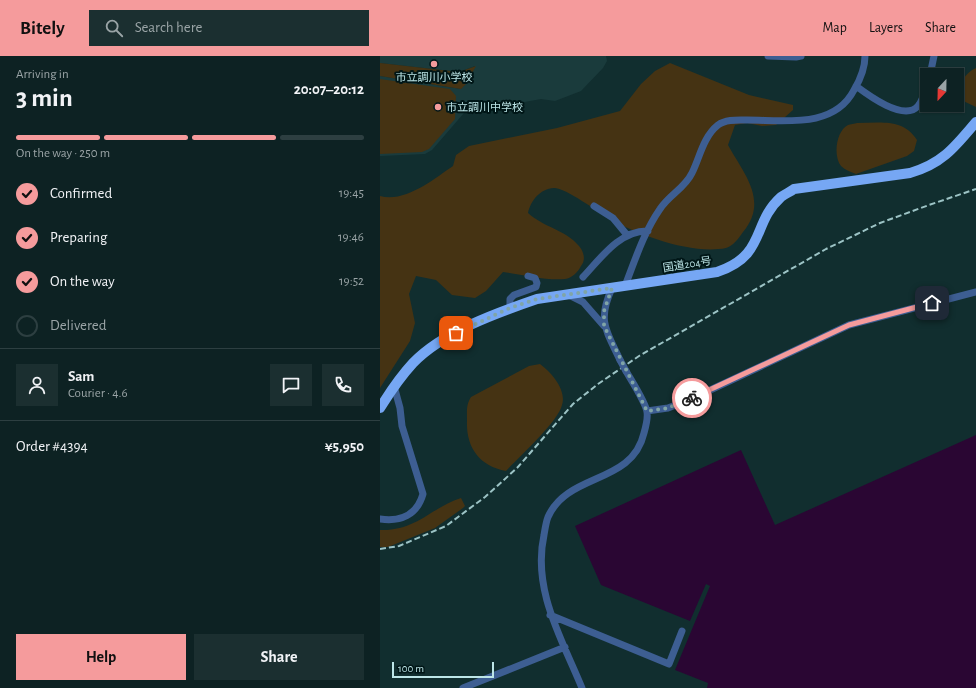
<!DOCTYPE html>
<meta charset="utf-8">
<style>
body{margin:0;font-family:"Alegreya Sans","Noto Sans JP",sans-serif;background:#1b2f30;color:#f1f3f6;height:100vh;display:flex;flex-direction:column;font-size:15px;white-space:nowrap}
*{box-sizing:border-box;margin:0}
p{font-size:13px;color:#9aa4a6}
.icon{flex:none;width:22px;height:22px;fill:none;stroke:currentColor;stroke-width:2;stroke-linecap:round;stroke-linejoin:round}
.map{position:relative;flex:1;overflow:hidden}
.panel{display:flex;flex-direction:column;background:#0d2223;width:380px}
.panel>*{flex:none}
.needle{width:26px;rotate:202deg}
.buttons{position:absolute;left:540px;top:12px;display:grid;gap:8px}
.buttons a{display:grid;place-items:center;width:44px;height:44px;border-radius:0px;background:#0d2223;box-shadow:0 1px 3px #0004,0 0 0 1px #2d3f41;font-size:20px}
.scale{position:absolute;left:12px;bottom:10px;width:102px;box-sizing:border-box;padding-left:4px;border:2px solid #bce5e7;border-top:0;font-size:11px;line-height:14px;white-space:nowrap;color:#bce5e7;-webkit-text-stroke:3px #001617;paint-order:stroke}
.pin{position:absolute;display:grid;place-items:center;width:34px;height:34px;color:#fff;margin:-17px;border-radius:8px;box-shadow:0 2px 6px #0006}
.courier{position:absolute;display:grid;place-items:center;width:40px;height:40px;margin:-20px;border:3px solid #f59b9c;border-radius:50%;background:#fff;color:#222;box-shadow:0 1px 5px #0007}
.head em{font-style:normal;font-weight:600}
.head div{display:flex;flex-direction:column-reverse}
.head{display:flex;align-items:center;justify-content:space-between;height:68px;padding:0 16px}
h1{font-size:26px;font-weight:600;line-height:30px}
.bar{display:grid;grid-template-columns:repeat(4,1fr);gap:6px 4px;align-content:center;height:48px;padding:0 16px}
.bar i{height:5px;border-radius:3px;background:#2d3f41}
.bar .current{background:#f59b9c}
.bar p{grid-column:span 4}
.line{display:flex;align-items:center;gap:10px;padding:0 16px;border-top:1px solid #2d3f41}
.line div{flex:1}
.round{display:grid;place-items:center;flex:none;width:42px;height:42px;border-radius:0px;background:#1b2f30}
ol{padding:0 16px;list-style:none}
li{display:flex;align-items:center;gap:12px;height:44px}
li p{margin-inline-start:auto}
li .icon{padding:4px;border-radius:50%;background:#f59b9c;color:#111;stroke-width:4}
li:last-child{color:#9aa4a6}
li i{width:22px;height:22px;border:2px solid #2d3f41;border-radius:50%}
.button{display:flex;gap:8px;margin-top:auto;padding:8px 16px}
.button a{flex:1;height:46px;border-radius:0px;background:#f59b9c;color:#111;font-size:16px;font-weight:600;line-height:46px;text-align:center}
.button a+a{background:#1b2f30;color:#f1f3f6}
header{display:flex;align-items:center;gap:24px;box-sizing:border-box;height:56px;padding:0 20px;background:#f59b9c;color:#111}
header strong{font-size:19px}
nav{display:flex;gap:22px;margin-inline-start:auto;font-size:14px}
.search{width:280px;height:36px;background:#1b2f30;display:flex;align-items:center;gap:10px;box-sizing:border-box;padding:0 14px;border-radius:0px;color:#9aa4a6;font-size:15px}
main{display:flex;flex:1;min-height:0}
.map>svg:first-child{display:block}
.built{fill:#1a3b3c}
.green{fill:#453313}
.water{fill:#2a0633}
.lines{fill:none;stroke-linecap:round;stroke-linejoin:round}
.minor{stroke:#3d5e92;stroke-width:7}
.highway{stroke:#76a7f4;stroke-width:10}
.rail{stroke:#9cc3c5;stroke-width:2;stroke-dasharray:6 3;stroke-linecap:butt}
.minor-bridge{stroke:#3d5e92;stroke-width:7}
.done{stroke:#80a5a7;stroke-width:4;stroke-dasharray:0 7.2}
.route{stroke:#f59b9c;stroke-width:5}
.poi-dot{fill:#f59b9c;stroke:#001617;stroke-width:1.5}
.labels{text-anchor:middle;stroke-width:4;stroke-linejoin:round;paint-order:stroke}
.poi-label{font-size:11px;fill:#bce5e7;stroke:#001617}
.street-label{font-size:11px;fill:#bce5e7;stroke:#001617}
</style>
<header>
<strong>Bitely</strong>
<div class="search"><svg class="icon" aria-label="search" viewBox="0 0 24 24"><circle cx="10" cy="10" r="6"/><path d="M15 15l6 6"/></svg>Search here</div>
<nav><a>Map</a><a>Layers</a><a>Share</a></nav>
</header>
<main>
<section class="panel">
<div class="head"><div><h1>3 min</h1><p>Arriving in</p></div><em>20:07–20:12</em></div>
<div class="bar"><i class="current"></i><i class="current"></i><i class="current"></i><i></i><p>On the way · 250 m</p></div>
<ol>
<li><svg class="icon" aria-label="check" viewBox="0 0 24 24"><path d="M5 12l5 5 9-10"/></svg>Confirmed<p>19:45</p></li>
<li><svg class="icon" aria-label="check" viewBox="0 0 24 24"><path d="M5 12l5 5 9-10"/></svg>Preparing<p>19:46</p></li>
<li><svg class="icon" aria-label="check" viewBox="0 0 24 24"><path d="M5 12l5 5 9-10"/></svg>On the way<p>19:52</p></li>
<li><i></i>Delivered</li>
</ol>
<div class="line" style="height:72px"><a class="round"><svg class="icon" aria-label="person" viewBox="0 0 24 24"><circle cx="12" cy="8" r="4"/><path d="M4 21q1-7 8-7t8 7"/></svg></a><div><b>Sam</b><p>Courier · 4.6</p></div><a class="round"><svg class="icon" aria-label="chat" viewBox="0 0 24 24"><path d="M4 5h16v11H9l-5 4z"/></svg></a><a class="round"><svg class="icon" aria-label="phone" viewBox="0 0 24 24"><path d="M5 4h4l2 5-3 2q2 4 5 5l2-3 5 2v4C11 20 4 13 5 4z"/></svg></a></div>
<div class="line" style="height:52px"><div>Order #4394</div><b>¥5,950</b></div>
<div class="button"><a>Help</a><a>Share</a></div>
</section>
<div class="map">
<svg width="596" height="632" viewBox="0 0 596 632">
<rect width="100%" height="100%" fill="#112e2f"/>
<path class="built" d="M 0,0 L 226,0 L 227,5 L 223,12 L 201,35 L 175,45 L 161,43 L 84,57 L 52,94 L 45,98 L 0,100 L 0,20 L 81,33 L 95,10 L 79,16 L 0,7 Z"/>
<path class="green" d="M 0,7 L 79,16 L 96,10 L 86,28 L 81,33 L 0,20 Z
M 290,7 L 369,39 L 413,49 L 413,54 L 396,69 L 382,70 L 367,67 L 355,69 L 348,89 C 364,118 389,145 363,176 C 359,182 353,190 346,192 C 312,199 258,179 230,163 C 218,156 186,132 174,132 C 160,133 151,144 148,157 C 163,171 186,174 199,190 C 204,196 206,204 201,210 C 198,216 192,222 185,223 C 167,225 141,218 123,216 L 106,235 L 95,242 L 72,239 L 56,224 L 36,220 L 29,238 L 35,267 L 30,285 L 0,332 L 0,140 C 25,147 54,123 73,110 L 76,99 L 89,90 L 177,72 L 240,55 L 261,28 L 275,15 Z
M 596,12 L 596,51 L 579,43 C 578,30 584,17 596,12 Z
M 0,23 L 70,33 L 76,40 L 75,63 L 49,93 L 42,96 L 0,98 Z
M 477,67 C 500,67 523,62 537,84 L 534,95 L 527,100 L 476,118 C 471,116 465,114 461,110 C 453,100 456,75 468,69 C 470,68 475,68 477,67 Z
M 160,308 C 171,316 187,334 182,349 C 178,366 139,401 126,415 C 99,410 86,391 87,365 C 87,355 86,349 91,341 L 149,310 Z
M 81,442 L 85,450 L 83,452 L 55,472 L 8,491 L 0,491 L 0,474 C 37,475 50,452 81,442 Z"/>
<path class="water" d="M 596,379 L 596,632 L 327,632 L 328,627 L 295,614 L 330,530 L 326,528 L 310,565 L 221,529 L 195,470 L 361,394 L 395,469 Z"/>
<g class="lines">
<path class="minor" d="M 388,0 L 416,1 L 421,0
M 550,19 L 554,0
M 476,30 C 488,39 524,66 538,50 C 543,45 545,34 547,27
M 214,150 L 233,162 L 247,179
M 203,221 C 220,203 240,174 268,175
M 245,230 C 255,204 264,176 280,153 C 289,139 305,132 312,117 C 320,101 323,81 338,69 C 346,63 358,64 367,64 C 404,64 454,73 474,34 C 480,24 485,12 485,0
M 232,232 C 217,265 226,274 240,304
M 187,238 L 203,246 L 224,270
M 130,252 L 130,243 L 134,239 L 156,231 L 157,227 L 155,222 L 148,220
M 267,355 L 288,352 L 311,343 L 469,269 L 596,236
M 0,463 C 21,466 37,459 43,438 L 22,370 L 20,352 L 14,330
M 170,559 L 289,608 L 302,575
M 83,632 L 185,591
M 202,632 C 182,583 152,534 164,479 C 165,473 166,466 168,461 C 188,416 252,429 264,377 C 266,370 268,362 267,356 C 266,347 251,324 246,315"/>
<path class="highway" d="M 0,352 C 10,336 20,321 33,307 C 63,276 116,257 157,243 L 337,216 C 387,199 371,168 401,141 C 405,138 410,136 414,133 L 530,117 C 562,108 575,91 596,66"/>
<path class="rail" d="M 0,493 L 19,490 L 66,470 L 105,441 L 137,412 L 193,348 L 218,328 L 259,300 L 446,193 L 500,167 L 549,149 L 596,133"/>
<path class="minor-bridge" d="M 240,304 L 246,315"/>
</g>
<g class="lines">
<path class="done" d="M 76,277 L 130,252 L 157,243 L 232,232 L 224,255 L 224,270 L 267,355 L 288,352 L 312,342"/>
<path class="route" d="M 312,342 L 469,269 L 552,247"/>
</g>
<g class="poi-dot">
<circle cx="54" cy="8" r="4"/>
<circle cx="58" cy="51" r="4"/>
</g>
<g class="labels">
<g class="poi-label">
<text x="54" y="25">市立調川小学校</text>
<text x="66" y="55" text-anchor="start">市立調川中学校</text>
</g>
<g class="street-label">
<text transform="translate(307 208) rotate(-9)" y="4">国道204号</text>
</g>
</g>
</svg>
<div class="buttons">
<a><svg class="needle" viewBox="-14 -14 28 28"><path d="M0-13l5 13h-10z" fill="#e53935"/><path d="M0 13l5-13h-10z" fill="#9aa4a6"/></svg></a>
</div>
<div class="scale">100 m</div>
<div class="pin" style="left:76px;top:277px;background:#ea580c"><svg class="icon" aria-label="bag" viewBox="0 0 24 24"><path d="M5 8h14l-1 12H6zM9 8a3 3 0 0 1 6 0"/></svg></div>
<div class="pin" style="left:552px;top:247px;background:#1f2937"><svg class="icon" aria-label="home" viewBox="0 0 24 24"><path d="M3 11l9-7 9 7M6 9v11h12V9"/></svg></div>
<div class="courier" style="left:312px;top:342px"><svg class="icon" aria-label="bike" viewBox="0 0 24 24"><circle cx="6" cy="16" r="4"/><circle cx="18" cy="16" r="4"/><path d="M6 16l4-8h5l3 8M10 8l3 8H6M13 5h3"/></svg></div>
</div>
</main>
